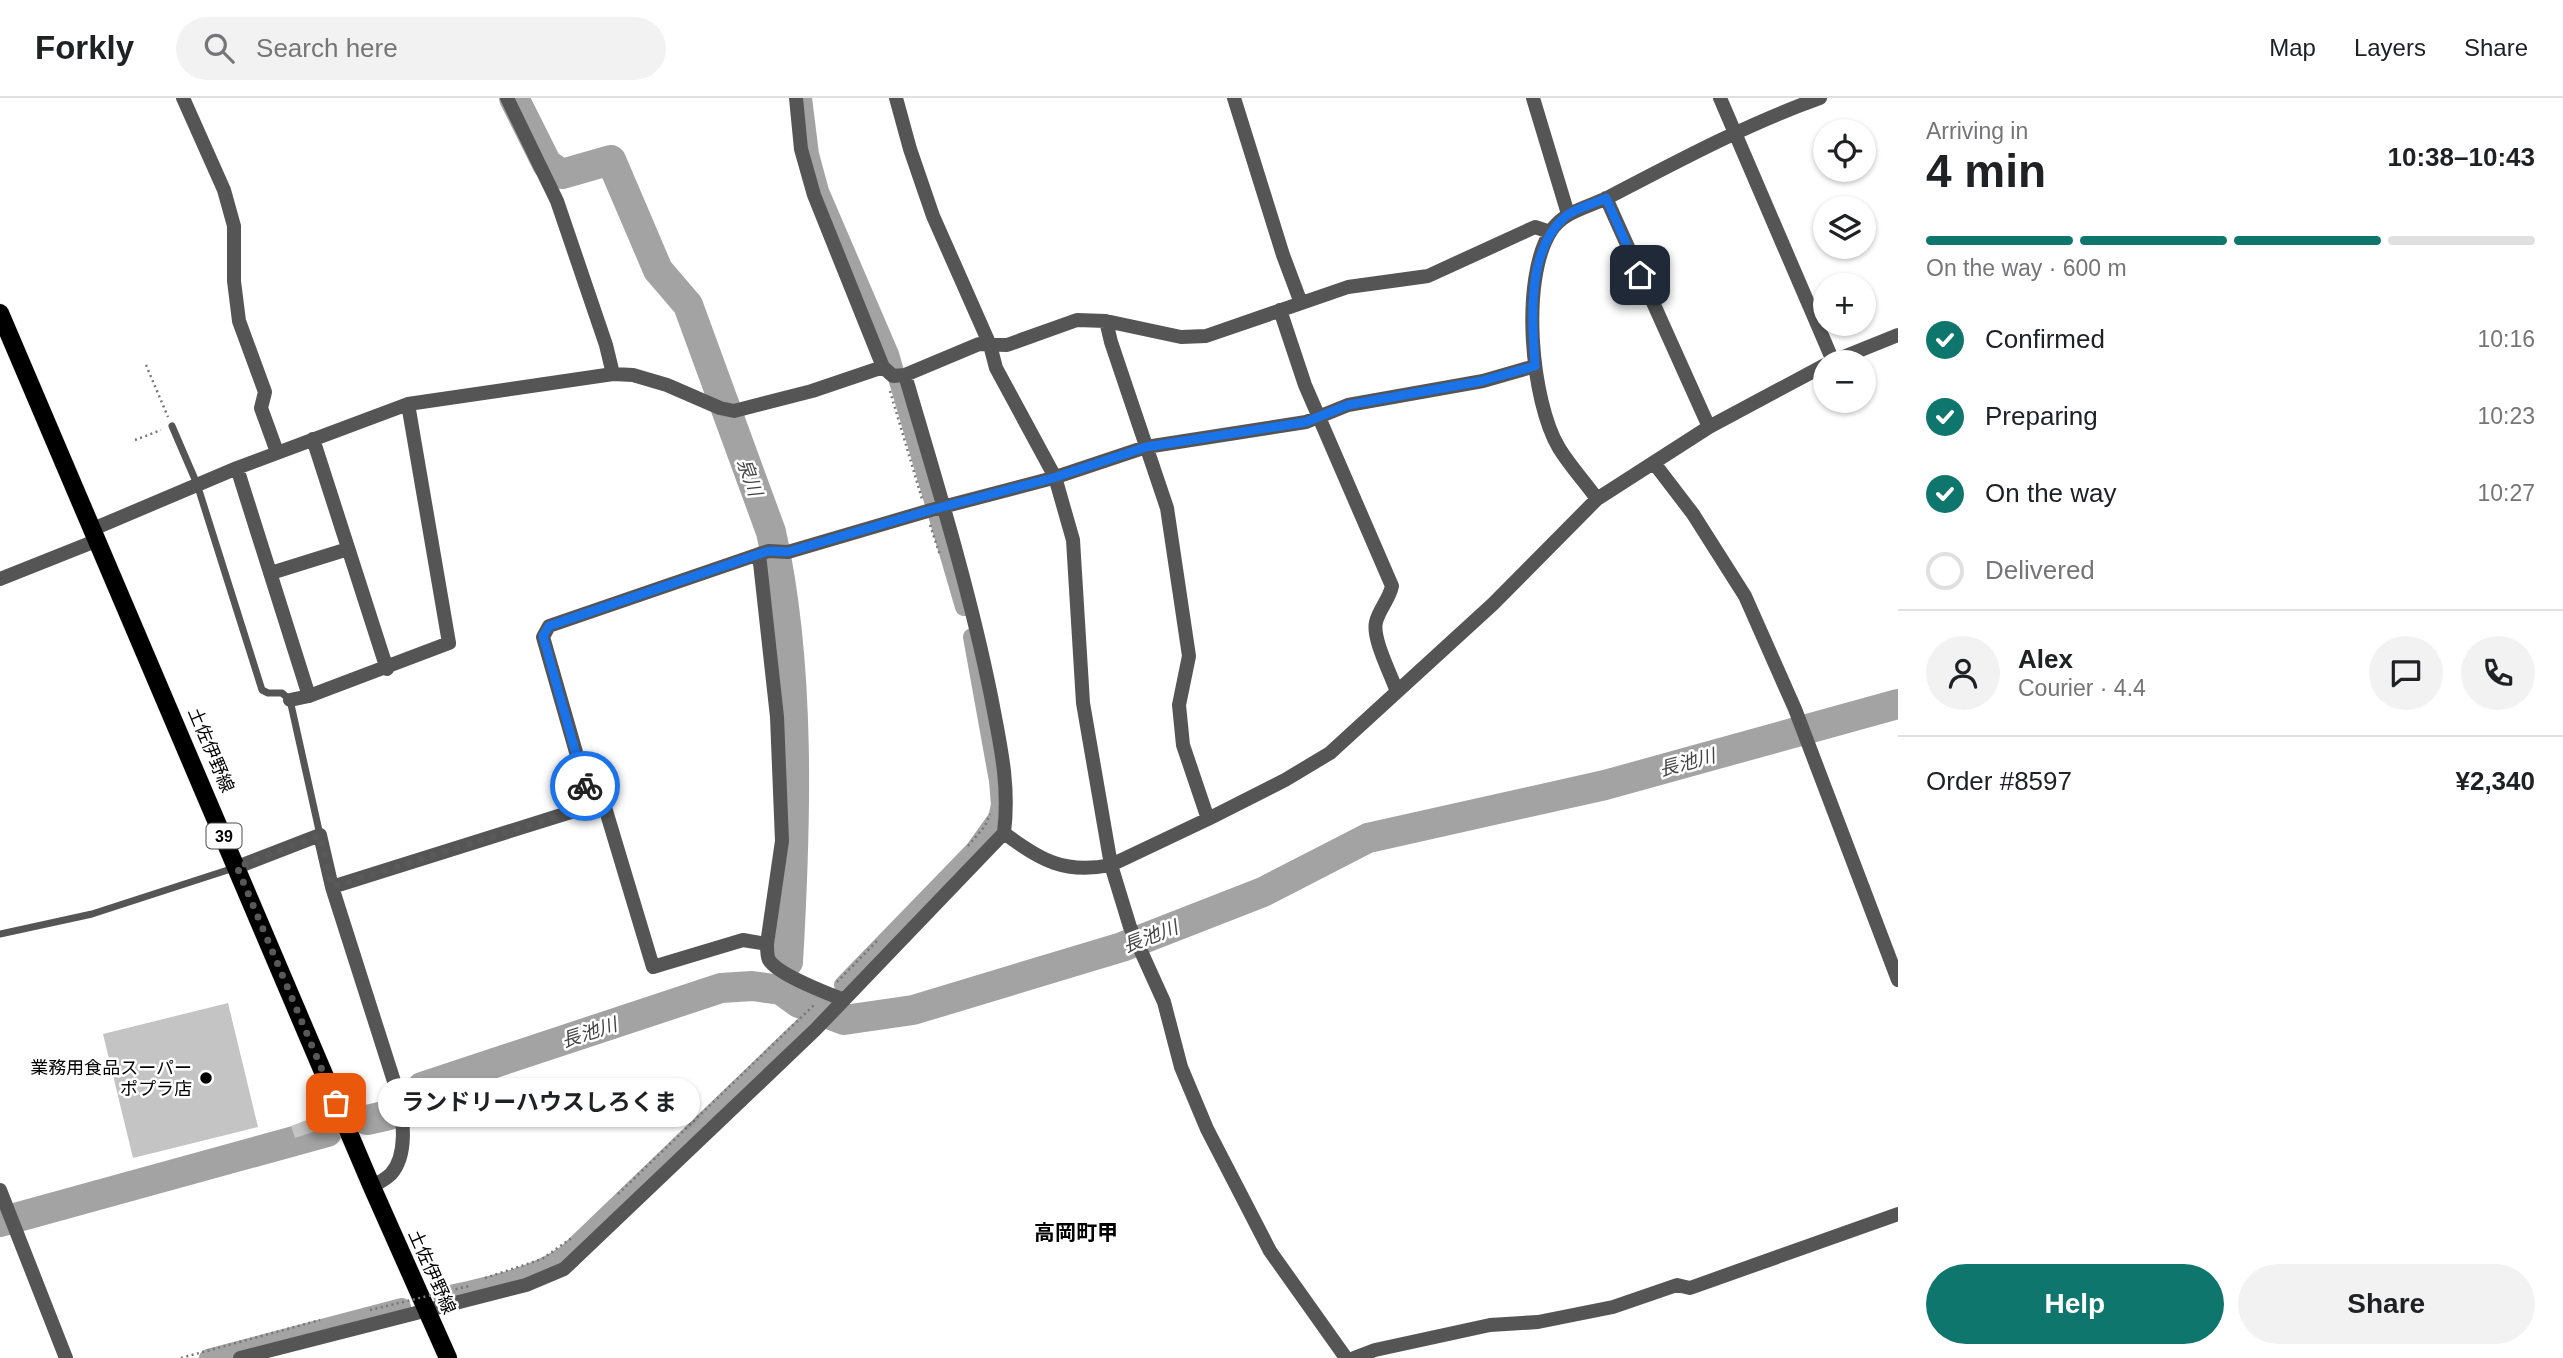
<!DOCTYPE html>
<meta charset="utf-8">
<style>
body{margin:0;font-family:Arial,"Noto Sans JP",sans-serif;background:#f2f2f2;color:#202124;height:100vh;display:flex;flex-direction:column;font-size:26px;white-space:nowrap}
*{box-sizing:border-box;margin:0}
p{font-size:23px;color:#757577}
.icon{flex:none;width:38px;height:38px;fill:none;stroke:currentColor;stroke-width:2;stroke-linecap:round;stroke-linejoin:round}
.map{position:relative;flex:1;overflow:hidden}
.sheet{display:flex;flex-direction:column;background:#fff;width:665px}
.sheet>*{flex:none}
.buttons{position:absolute;left:1813px;top:21px;display:grid;gap:14px}
.buttons a{display:grid;place-items:center;width:63px;height:63px;border-radius:50%;background:#fff;box-shadow:0 2px 5px #0004;font-size:35px}
.pin{position:absolute;display:grid;place-items:center;width:60px;height:60px;color:#fff;margin:-30px;border-radius:14px;box-shadow:0 4px 10px #0006}
.courier{position:absolute;display:grid;place-items:center;width:70px;height:70px;margin:-35px;border:5px solid #1a73e8;border-radius:50%;background:#fff;color:#222;box-shadow:0 2px 9px #0007}
.bubble{position:absolute;height:49px;border-radius:24px;background:#fff;box-shadow:0 2px 5px #0004;font-size:23px;font-weight:700;line-height:49px;text-align:center}
.head em{font-style:normal;font-weight:700}
.head div{display:flex;flex-direction:column-reverse}
.head{display:flex;align-items:center;justify-content:space-between;height:119px;padding:0 28px}
h1{font-size:46px;font-weight:700;line-height:52px}
.bar{display:grid;grid-template-columns:repeat(4,1fr);gap:10px 7px;align-content:center;height:84px;padding:0 28px}
.bar i{height:9px;border-radius:5px;background:#e0e0e0}
.bar .selected{background:#0f766e}
.bar p{grid-column:span 4}
.line{display:flex;align-items:center;gap:18px;padding:0 28px;border-top:2px solid #e0e0e0}
.line div{flex:1}
.round{display:grid;place-items:center;flex:none;width:74px;height:74px;border-radius:37px;background:#f2f2f2}
ol{padding:0 28px;list-style:none}
li{display:flex;align-items:center;gap:21px;height:77px}
li p{margin-inline-start:auto}
li .icon{padding:7px;border-radius:50%;background:#0f766e;color:#fff;stroke-width:4}
li:last-child{color:#757577}
li i{width:38px;height:38px;border:4px solid #e0e0e0;border-radius:50%}
.cta{display:flex;gap:14px;margin-top:auto;padding:14px 28px}
.cta a{flex:1;height:80px;border-radius:42px;background:#0f766e;color:#fff;font-size:28px;font-weight:700;line-height:80px;text-align:center}
.cta a+a{background:#f2f2f2;color:#202124}
header{display:flex;align-items:center;gap:42px;box-sizing:border-box;height:98px;padding:0 35px;background:#fff;border-bottom:2px solid #e0e0e0}
header strong{font-size:33px}
nav{display:flex;gap:38px;margin-inline-start:auto;font-size:24px}
.search{width:490px;height:63px;background:#f2f2f2;display:flex;align-items:center;gap:18px;box-sizing:border-box;padding:0 24px;border-radius:38px;color:#757577;font-size:26px}
main{display:flex;flex:1;min-height:0}
.map>svg:first-child{display:block}
.lines{fill:none;stroke-linecap:round;stroke-linejoin:round}
.canal{stroke:#a3a3a3;stroke-width:18}
.river{stroke:#a3a3a3;stroke-width:30}
.building{fill:#c4c4c4}
.primary-casing{stroke:#dbdbdb;stroke-width:19}
.path{stroke:#777;stroke-width:2.5;stroke-dasharray:2 3.5;stroke-linecap:butt}
.lane{stroke:#555;stroke-width:7}
.street{stroke:#555;stroke-width:14}
.primary{stroke:#000;stroke-width:18}
.path-bridge{stroke:#777;stroke-width:2.5;stroke-dasharray:2 3.5;stroke-linecap:butt}
.done{stroke:#595959;stroke-width:7;stroke-dasharray:0 12.6}
.route{stroke:#1a73e8;stroke-width:9}
.poi-dot{fill:#000;stroke:#fff;stroke-width:2.5}
.labels{text-anchor:middle;stroke-width:5;stroke-linejoin:round;paint-order:stroke}
.shield{fill:#fff;stroke:#4c4c4c;stroke-width:2}
.shield-label{font-size:16px;font-weight:bold;fill:#000}
.street-label{font-size:18px;fill:#000;stroke:#fff}
.poi-label{font-size:18px;fill:#000;stroke:#fff;text-anchor:end}
.water-label{font-size:19px;font-style:italic;fill:#444;stroke:#fff}
.quarter-label{font-size:21px;font-weight:bold;fill:#000;stroke:#fff}
</style>
<header>
<strong>Forkly</strong>
<div class="search"><svg class="icon" aria-label="search" viewBox="0 0 24 24"><circle cx="10" cy="10" r="6"/><path d="M15 15l6 6"/></svg>Search here</div>
<nav><a>Map</a><a>Layers</a><a>Share</a></nav>
</header>
<main>
<div class="map">
<svg width="1898" height="1260" viewBox="0 0 1898 1260">
<rect width="100%" height="100%" fill="#fff"/>
<g class="lines">
<path class="canal" d="M 803,0 L 810,56 L 820,93 L 890,256 L 964,509
M 843,887 L 974,752 L 997,720 L 1000,707 L 998,683 L 972,539
M 442,1198 C 485,1188 529,1181 566,1156 L 824,908
M 208,1260 L 402,1209"/>
<path class="river" d="M 514,0 L 547,66 L 562,76 L 611,62 L 658,172 L 688,207 L 771,434 C 801,568 796,727 788,864
M 414,1009 L 422,989 L 721,890 L 752,888 L 781,892 L 799,905 L 844,922 L 913,912 L 1122,849 L 1263,794 L 1368,740 L 1605,687 L 1898,606
M 367,1022 L 389,1017
M 0,1124 L 327,1034"/>
</g>
<path class="building" d="M 228,905 L 258,1029 L 133,1060 L 103,936 Z
M 312,1020 L 316,1033 L 295,1040 L 291,1028 Z"/>
<g class="lines">
<g class="primary-casing">
<path id="primary" d="M 0,215 L 372,1089 L 448,1260"/>
</g>
<path class="path" d="M 146,267 L 168,319
M 890,293 L 922,401
M 135,342 L 161,332
M 930,427 L 940,457
M 968,748 L 985,728 L 990,716
M 837,884 L 879,841
M 618,1096 L 815,906
M 485,1180 L 542,1161 L 573,1139
M 181,1260 L 320,1222"/>
<path class="lane" d="M 172,328 L 197,386 L 262,592 L 268,595 L 282,595 L 290,602 L 320,737
M 0,836 L 92,816 L 237,769"/>
<path class="street" d="M 183,0 L 224,92 L 234,128 L 234,183 L 239,223 L 265,294 L 261,310 L 277,354
M 507,0 L 557,103 L 606,247 L 613,276
M 796,0 L 801,51 L 814,97 L 883,269
M 896,0 L 910,51 L 933,118 L 990,247 L 996,270 L 1055,379 L 1073,442 L 1083,605 L 1111,767 L 1130,829 L 1164,904 L 1181,969 L 1207,1031 L 1270,1153 L 1346,1260
M 1234,0 L 1283,157 L 1301,205
M 1533,0 L 1568,116
M 1720,0 L 1833,263
M 1606,100 L 1709,329
M 1280,212 L 1305,287 L 1392,488 C 1389,502 1379,511 1376,524 C 1372,541 1391,576 1397,594
M 1106,223 L 1181,239 L 1206,238 L 1348,189 L 1428,178 L 1535,129 L 1550,134
M 1831,264 L 1898,237
M 313,341 L 387,571
M 1654,365 L 1693,416 L 1745,498 L 1795,611 L 1898,882
M 237,370 L 309,598 L 449,545 L 408,306
M 1597,401 C 1585,384 1570,368 1559,350 C 1531,303 1520,181 1551,133 C 1564,113 1589,109 1609,99 C 1678,63 1747,26 1820,0
M 93,431 L 237,370 L 408,306 L 613,276 L 633,277 L 667,287 L 720,310 L 734,313 L 812,293 L 883,269 L 893,278 L 905,277 L 979,246 L 1007,247 L 1077,222 L 1106,223 L 1111,244 L 1167,410 L 1189,558 L 1179,607 L 1183,647 L 1208,721
M 759,456 L 777,619 L 782,743 L 767,846 C 767,851 767,858 769,862 C 778,877 827,895 844,902
M 271,475 L 348,451
M 0,481 L 98,442
M 290,602 L 309,598
M 1004,735 C 1041,763 1065,776 1111,767 L 1208,721 L 1285,682 L 1330,655 L 1493,506 L 1597,401 L 1709,329 L 1825,267
M 237,769 L 320,737 L 332,789
M 767,846 L 743,842 L 653,869 L 604,706 L 586,689 L 543,539 L 549,528 L 759,456 L 769,453 L 788,454 L 931,412 L 1053,380 L 1146,349 L 1306,324 L 1348,307 L 1483,283 L 1535,268
M 372,1089 C 378,1085 386,1081 391,1076 C 408,1057 403,1022 399,999 L 332,789 L 587,709 L 595,697
M 0,1092 L 66,1260
M 240,1260 L 526,1187 L 564,1171 L 815,932 L 1004,735 C 1010,686 1000,646 991,598 C 969,489 936,383 905,277
M 1354,1260 L 1375,1252 L 1490,1227 L 1538,1224 L 1613,1209 L 1677,1187 L 1690,1190 L 1898,1116"/>
<use href="#primary" class="primary"/>
<path class="path-bridge" d="M 370,1212 L 469,1188"/>
</g>
<g class="lines">
<path class="done" d="M 336,1005 L 237,769 L 320,737 L 332,789 L 587,709 L 595,697 L 585,688"/>
<path class="route" d="M 585,688 L 543,538 L 549,528 L 759,456 L 769,453 L 788,454 L 931,412 L 1053,380 L 1146,349 L 1306,324 L 1348,307 L 1482,283 L 1535,268 C 1532,221 1526,151 1566,118 C 1576,110 1594,106 1606,100 L 1640,177"/>
</g>
<circle class="poi-dot" cx="206" cy="980" r="7"/>
<g class="labels">
<rect class="shield" x="206.5" y="725.5" width="35" height="25" rx="5"/>
<g class="shield-label">
<text x="224" y="744">39</text>
</g>
<g class="street-label">
<text transform="translate(211 652) rotate(67)" y="6">土佐伊野線</text>
<text transform="translate(432 1174) rotate(66)" y="6">土佐伊野線</text>
</g>
<g class="poi-label">
<text x="192" y="976">業務用食品スーパー<tspan x="192" dy="21">ポプラ店</tspan></text>
</g>
<g class="water-label">
<text transform="translate(750 379) rotate(70)" y="7">泉川</text>
<text transform="translate(1687 664) rotate(-15)" y="7">長池川</text>
<text transform="translate(1150 838) rotate(-21)" y="7">長池川</text>
<text transform="translate(589 934) rotate(-18)" y="7">長池川</text>
</g>
<g class="quarter-label">
<text x="1076" y="1142">高岡町甲</text>
</g>
</g>
</svg>
<div class="buttons">
<a><svg class="icon" aria-label="locate" viewBox="0 0 24 24"><circle cx="12" cy="12" r="6"/><path d="M12 2v4M12 18v4M2 12h4M18 12h4"/></svg></a>
<a><svg class="icon" aria-label="layers" viewBox="0 0 24 24"><path d="M12 4l9 5-9 5-9-5zM3 14l9 5 9-5"/></svg></a>
<a>+</a>
<a>−</a>
</div>
<div class="pin" style="left:336px;top:1005px;background:#ea580c"><svg class="icon" aria-label="bag" viewBox="0 0 24 24"><path d="M5 8h14l-1 12H6zM9 8a3 3 0 0 1 6 0"/></svg></div>
<div class="pin" style="left:1640px;top:177px;background:#1f2937"><svg class="icon" aria-label="home" viewBox="0 0 24 24"><path d="M3 11l9-7 9 7M6 9v11h12V9"/></svg></div>
<div class="courier" style="left:585px;top:688px"><svg class="icon" aria-label="bike" viewBox="0 0 24 24"><circle cx="6" cy="16" r="4"/><circle cx="18" cy="16" r="4"/><path d="M6 16l4-8h5l3 8M10 8l3 8H6M13 5h3"/></svg></div>
<div class="bubble" style="left:378px;top:980px;width:322px">ランドリーハウスしろくま</div>
</div>
<section class="sheet">
<div class="head"><div><h1>4 min</h1><p>Arriving in</p></div><em>10:38–10:43</em></div>
<div class="bar"><i class="selected"></i><i class="selected"></i><i class="selected"></i><i></i><p>On the way · 600 m</p></div>
<ol>
<li><svg class="icon" aria-label="check" viewBox="0 0 24 24"><path d="M5 12l5 5 9-10"/></svg>Confirmed<p>10:16</p></li>
<li><svg class="icon" aria-label="check" viewBox="0 0 24 24"><path d="M5 12l5 5 9-10"/></svg>Preparing<p>10:23</p></li>
<li><svg class="icon" aria-label="check" viewBox="0 0 24 24"><path d="M5 12l5 5 9-10"/></svg>On the way<p>10:27</p></li>
<li><i></i>Delivered</li>
</ol>
<div class="line" style="height:126px"><a class="round"><svg class="icon" aria-label="person" viewBox="0 0 24 24"><circle cx="12" cy="8" r="4"/><path d="M4 21q1-7 8-7t8 7"/></svg></a><div><b>Alex</b><p>Courier · 4.4</p></div><a class="round"><svg class="icon" aria-label="chat" viewBox="0 0 24 24"><path d="M4 5h16v11H9l-5 4z"/></svg></a><a class="round"><svg class="icon" aria-label="phone" viewBox="0 0 24 24"><path d="M5 4h4l2 5-3 2q2 4 5 5l2-3 5 2v4C11 20 4 13 5 4z"/></svg></a></div>
<div class="line" style="height:91px"><div>Order #8597</div><b>¥2,340</b></div>
<div class="cta"><a>Help</a><a>Share</a></div>
</section>
</main>
